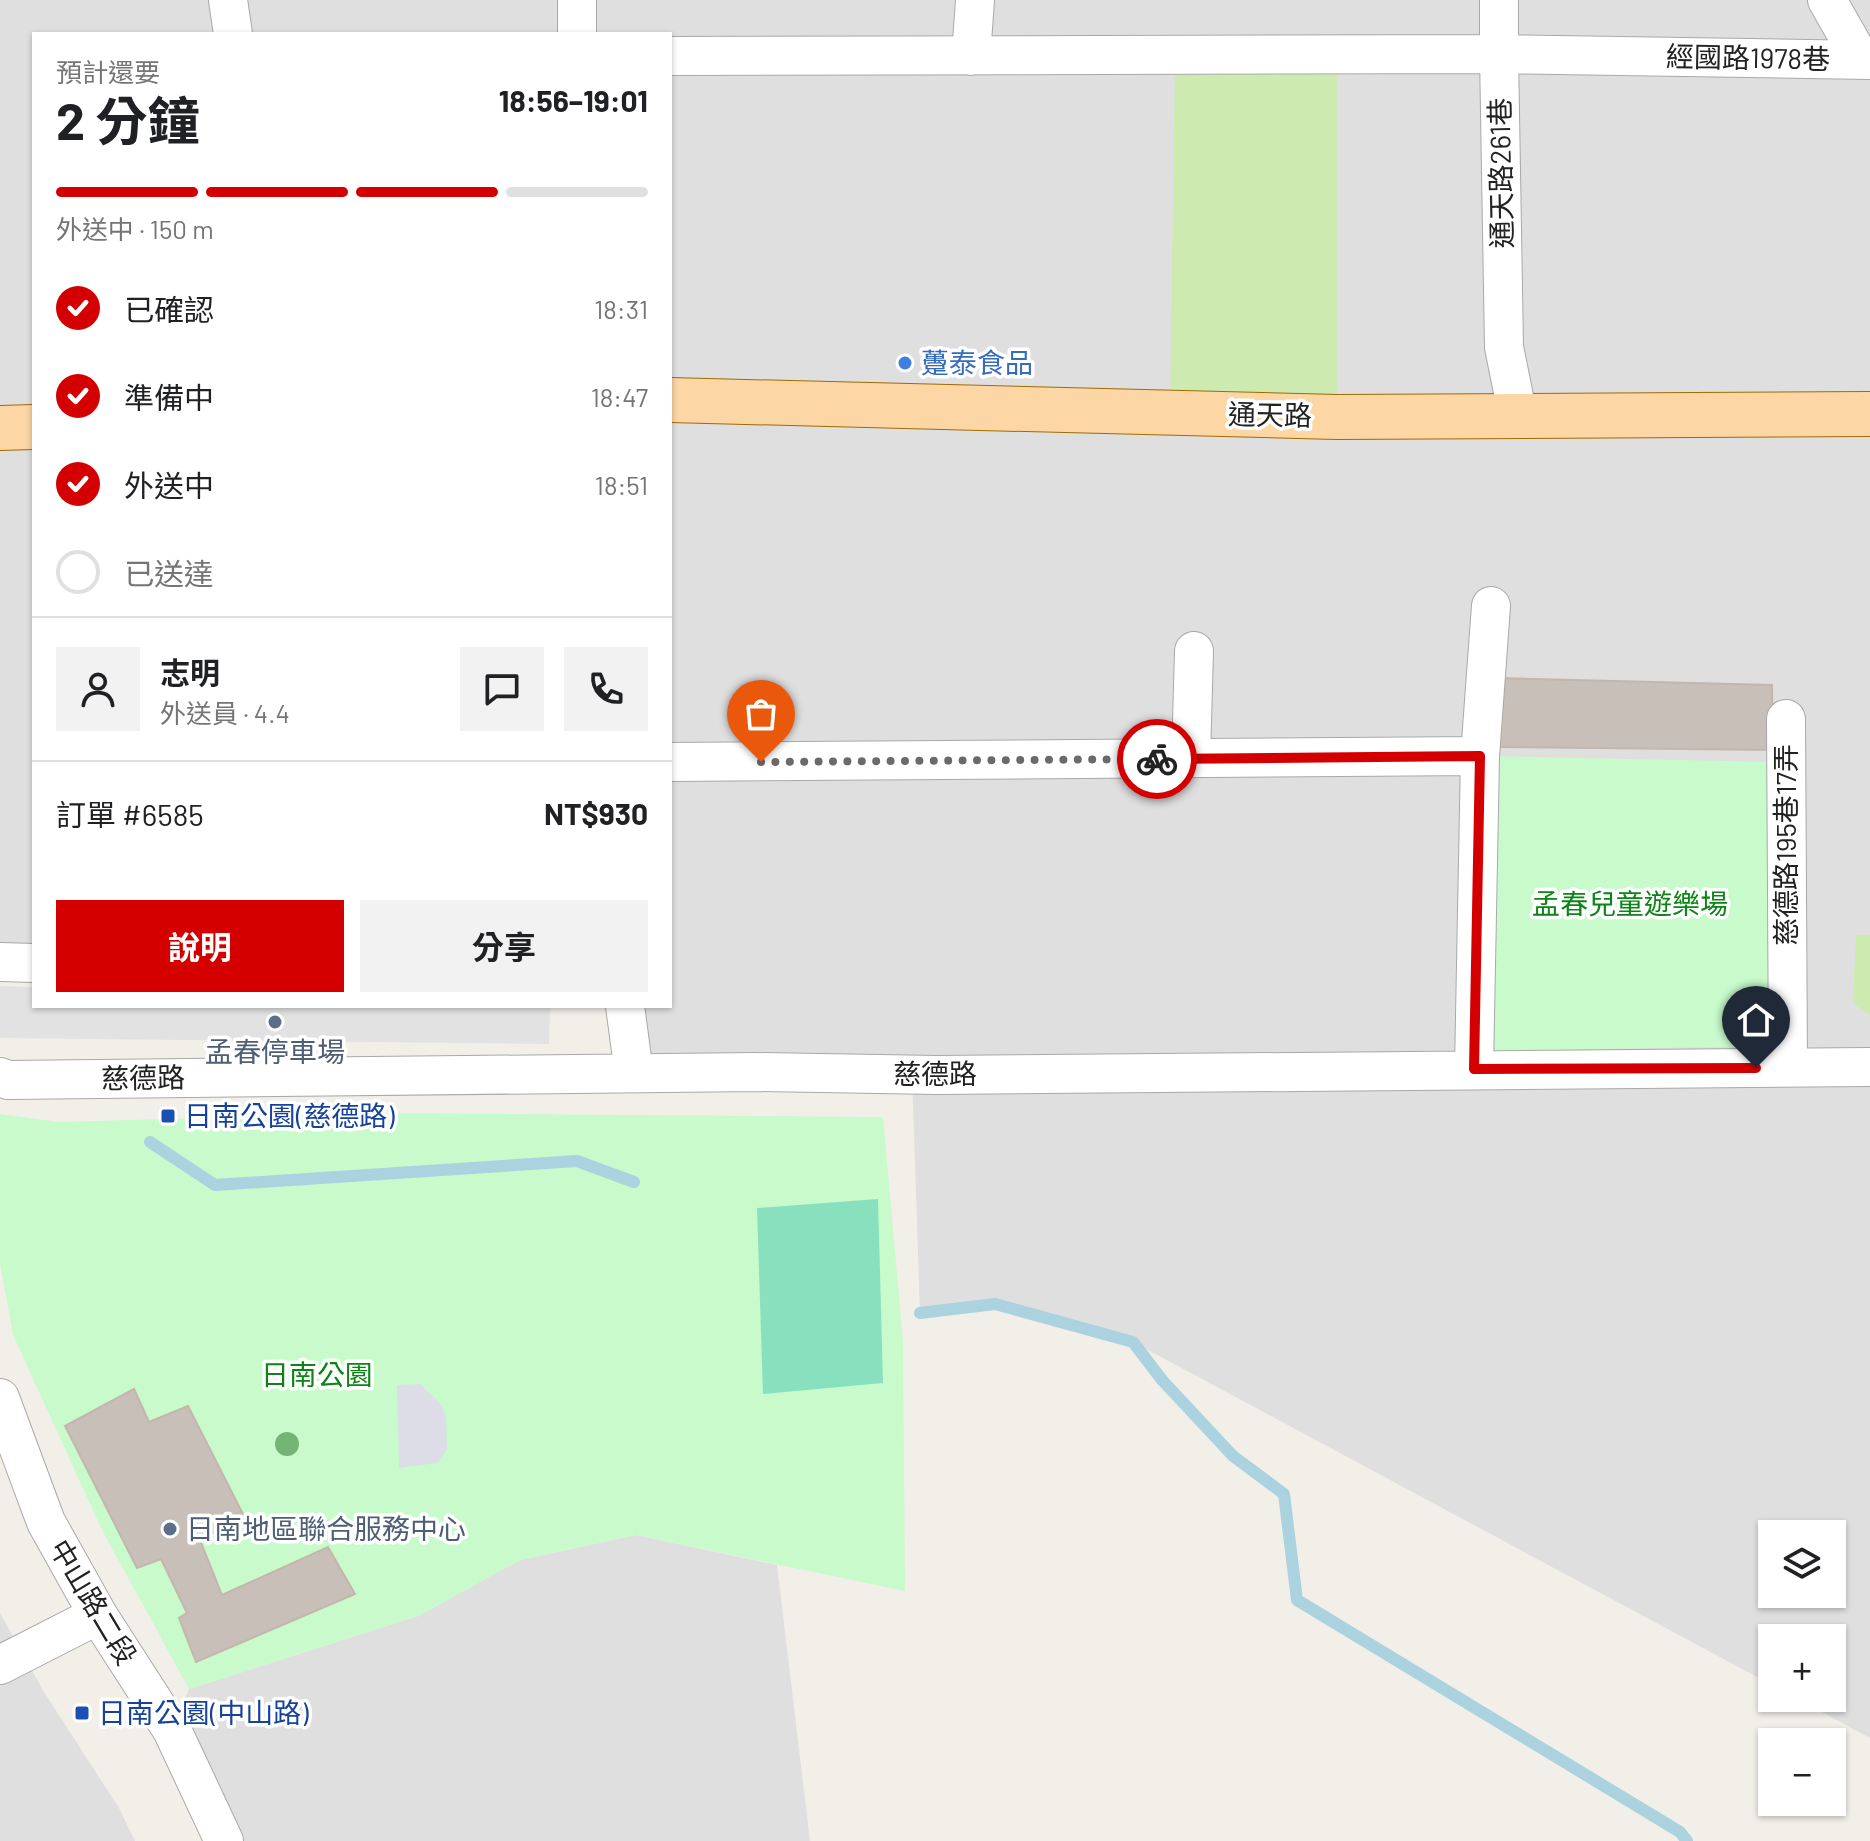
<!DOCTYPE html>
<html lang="zh-TW">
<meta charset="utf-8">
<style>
body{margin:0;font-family:Barlow,"Noto Sans TC",sans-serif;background:#f2f2f2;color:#202124;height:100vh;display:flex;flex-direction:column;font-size:30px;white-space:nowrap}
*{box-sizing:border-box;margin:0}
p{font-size:26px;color:#757577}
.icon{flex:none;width:44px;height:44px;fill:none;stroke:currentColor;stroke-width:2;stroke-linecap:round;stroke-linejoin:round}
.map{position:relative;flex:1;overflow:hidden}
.side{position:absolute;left:32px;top:32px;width:640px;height:976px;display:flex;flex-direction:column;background:#fff;border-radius:0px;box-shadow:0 2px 6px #0004}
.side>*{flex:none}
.buttons{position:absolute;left:1758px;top:1520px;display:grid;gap:16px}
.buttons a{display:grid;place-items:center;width:88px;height:88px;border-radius:0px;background:#fff;box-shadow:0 2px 6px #0004;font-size:40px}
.pin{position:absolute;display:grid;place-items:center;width:68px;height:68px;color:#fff;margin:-82px -34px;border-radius:50% 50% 50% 0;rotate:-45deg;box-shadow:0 0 8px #0007}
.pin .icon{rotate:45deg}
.courier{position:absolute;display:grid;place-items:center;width:80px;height:80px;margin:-40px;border:6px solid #d40000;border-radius:50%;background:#fff;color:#222;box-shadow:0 2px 10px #0007}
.summary em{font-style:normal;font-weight:700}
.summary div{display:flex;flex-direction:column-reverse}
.summary{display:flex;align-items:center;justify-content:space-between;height:136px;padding:0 24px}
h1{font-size:52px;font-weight:700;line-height:60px}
.bar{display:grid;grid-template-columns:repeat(4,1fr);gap:12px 8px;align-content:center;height:96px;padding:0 24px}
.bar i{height:10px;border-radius:6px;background:#e0e0e0}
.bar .active{background:#d40000}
.bar p{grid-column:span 4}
.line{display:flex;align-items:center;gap:20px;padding:0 24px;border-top:2px solid #e0e0e0}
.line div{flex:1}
.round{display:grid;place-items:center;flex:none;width:84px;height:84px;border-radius:0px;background:#f2f2f2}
ol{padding:0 24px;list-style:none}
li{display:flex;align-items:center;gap:24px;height:88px}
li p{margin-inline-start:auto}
li .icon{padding:8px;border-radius:50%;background:#d40000;color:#fff;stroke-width:4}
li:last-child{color:#757577}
li i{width:44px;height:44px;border:4px solid #e0e0e0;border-radius:50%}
.primary-button{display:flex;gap:16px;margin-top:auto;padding:16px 24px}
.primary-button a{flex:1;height:92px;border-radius:0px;background:#d40000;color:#fff;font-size:32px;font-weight:700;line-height:92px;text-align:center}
.primary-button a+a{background:#f2f2f2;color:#202124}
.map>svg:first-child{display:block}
.residential{fill:#e0dfdf;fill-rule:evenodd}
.grass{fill:#cdebb0}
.park{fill:#c8facc}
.pitch{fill:#88e0be}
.parking{fill:#e2e2e2}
.plaza{fill:#dddde8}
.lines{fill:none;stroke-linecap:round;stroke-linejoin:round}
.stream{stroke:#aad3df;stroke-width:12}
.building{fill:#c7bfb8;stroke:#c4b6ab;stroke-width:2}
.minor-casing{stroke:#a9a9a9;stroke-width:40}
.major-casing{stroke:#a06b00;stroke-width:46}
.minor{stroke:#fff;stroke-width:38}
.major{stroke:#fcd6a4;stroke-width:44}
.tree{fill:#74b475}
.done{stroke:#6b6a68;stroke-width:8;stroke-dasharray:0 14.4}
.route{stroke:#d40000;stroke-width:10}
.shop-dot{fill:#3f7fe0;stroke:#fff;stroke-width:3}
.service-dot{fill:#5c6f8a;stroke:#fff;stroke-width:3}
.transit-dot{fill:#1a4fb4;stroke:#fff;stroke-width:3}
.labels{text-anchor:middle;stroke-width:7;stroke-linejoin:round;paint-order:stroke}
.street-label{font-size:28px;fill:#222;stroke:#fff}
.shop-label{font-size:28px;fill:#366cbe;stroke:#fff;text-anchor:start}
.park-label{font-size:28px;fill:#0c8416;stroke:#fff}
.service-label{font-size:28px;fill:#4e5e75;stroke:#fff}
.transit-label{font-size:28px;fill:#164399;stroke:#fff;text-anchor:start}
</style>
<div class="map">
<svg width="1870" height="1841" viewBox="0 0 1870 1841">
<rect width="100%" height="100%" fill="#f2efe9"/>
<path class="residential" d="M 0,0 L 1870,0 L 1870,1738 L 1796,1698 L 1832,1698 L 1832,1638 L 1772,1638 L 1772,1685 L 1133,1342 L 995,1304 L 920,1313 L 912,1075 L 634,1073 L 625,1006 L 670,1006 L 670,34 L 34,34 L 34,963 L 0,962 ZM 1772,1534 L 1832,1534 L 1832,1594 L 1772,1594 Z
M 636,1535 L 777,1565 L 810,1841 L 224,1841 L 172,1730 L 189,1689 L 418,1616 L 520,1560 Z
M 0,1613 L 44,1692 L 119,1808 L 135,1841 L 0,1841 Z"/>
<path class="grass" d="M 1337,55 L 1337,417 L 1170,413 L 1175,56 Z
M 1856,935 L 1870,935 L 1870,1016 L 1853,1003 Z"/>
<path class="park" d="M 1491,756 L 1772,762 L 1771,1046 L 1487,1051 Z
M 375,1113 L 883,1117 L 903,1341 L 905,1591 L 636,1535 L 520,1560 L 418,1616 L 189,1689 L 102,1530 L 13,1335 L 0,1263 L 0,1114 L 59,1122 Z"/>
<path class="pitch" d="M 878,1199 L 883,1383 L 763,1394 L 757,1208 Z"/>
<path class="parking" d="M 0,986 L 34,987 L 34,1006 L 550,1006 L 549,1044 L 0,1038 Z"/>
<path class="plaza" d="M 420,1384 L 439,1402 L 446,1416 L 447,1449 L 437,1463 L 399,1468 L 397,1385 Z"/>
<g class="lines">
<path class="stream" d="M 150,1142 L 215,1185 L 577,1161 L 634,1182
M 920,1313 L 995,1304 L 1133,1342 L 1162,1380 L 1233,1456 L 1284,1494 L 1297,1600 L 1680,1832 L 1687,1841"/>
</g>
<path class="building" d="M 1496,678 L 1772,685 L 1773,750 L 1496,747 Z
M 134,1389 L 149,1422 L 188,1406 L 245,1518 L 200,1540 L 222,1595 L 328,1547 L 355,1594 L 196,1662 L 179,1618 L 187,1613 L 161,1559 L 137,1568 L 65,1426 Z"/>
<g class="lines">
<g class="minor-casing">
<path id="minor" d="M 228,0 L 233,34
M 577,0 L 577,34
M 1827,0 L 1861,60
M 670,56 L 1499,54 L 1499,0
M 971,56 L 975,0
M 1518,417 L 1504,347 L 1499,54 L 1870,60
M 1786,719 L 1788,1067
M 1480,756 L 1491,606
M 1191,758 L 1194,651
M 670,762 L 1480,756 L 1474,1069
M 0,962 L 34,963
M 625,1006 L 634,1073
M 0,1077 L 8,1080 L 755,1072 L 936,1075 L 1870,1067
M 0,1398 L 46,1522 L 98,1615 L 172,1730 L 224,1841
M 0,1665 L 98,1615"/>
</g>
<g class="major-casing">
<path id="major" d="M 670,400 L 1337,417 L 1870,414
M 0,428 L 34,427"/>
</g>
<use href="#minor" class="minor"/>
<use href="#major" class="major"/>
</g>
<circle class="tree" cx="287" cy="1444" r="12"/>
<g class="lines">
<path class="done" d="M 761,762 L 1157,759"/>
<path class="route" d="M 1157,759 L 1480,756 L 1474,1069 L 1756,1068"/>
</g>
<circle class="shop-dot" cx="905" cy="363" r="8"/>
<g class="service-dot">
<circle cx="275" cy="1022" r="8"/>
<circle cx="170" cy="1529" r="8"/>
</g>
<g class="transit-dot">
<rect x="160" y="1108" width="16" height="16" rx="4"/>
<rect x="74" y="1705" width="16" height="16" rx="4"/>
</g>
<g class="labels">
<g class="street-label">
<text transform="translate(1748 58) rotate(1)" y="10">經國路1978巷</text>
<text transform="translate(1501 173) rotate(-91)" y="10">通天路261巷</text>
<text transform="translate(1270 415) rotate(1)" y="10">通天路</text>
<text transform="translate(1786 845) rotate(-90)" y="10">慈德路195巷17弄</text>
<text x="935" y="1084">慈德路</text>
<text transform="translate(143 1078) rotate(-1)" y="10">慈德路</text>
<text transform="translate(93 1602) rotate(59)" y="10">中山路二段</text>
</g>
<g class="shop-label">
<text x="921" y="373">躉泰食品</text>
</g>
<g class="park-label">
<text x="1630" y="914">孟春兒童遊樂場</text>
<text x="317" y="1385">日南公園</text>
</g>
<g class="service-label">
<text x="275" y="1062">孟春停車場</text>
<text x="186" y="1539" text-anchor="start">日南地區聯合服務中心</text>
</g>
<g class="transit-label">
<text x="184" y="1126">日南公園(慈德路)</text>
<text x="98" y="1723">日南公園(中山路)</text>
</g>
</g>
</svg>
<div class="buttons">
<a><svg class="icon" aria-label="layers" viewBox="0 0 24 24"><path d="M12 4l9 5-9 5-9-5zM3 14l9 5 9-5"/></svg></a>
<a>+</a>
<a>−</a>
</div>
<div class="pin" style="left:761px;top:762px;background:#ea580c"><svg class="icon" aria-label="bag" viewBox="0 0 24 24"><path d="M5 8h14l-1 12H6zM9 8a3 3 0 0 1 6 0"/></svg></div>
<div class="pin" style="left:1756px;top:1068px;background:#1f2937"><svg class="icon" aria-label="home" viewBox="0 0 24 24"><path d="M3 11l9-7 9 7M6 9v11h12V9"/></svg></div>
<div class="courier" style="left:1157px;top:759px"><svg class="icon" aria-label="bike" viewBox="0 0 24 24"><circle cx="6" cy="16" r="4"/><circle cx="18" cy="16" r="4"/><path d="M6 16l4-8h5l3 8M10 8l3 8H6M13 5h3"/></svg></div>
<section class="side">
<div class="summary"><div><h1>2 分鐘</h1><p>預計還要</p></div><em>18:56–19:01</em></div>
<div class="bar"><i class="active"></i><i class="active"></i><i class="active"></i><i></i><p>外送中 · 150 m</p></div>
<ol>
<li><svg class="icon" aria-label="check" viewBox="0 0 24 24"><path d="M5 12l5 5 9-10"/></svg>已確認<p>18:31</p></li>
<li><svg class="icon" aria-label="check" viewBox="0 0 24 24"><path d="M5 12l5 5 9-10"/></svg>準備中<p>18:47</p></li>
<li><svg class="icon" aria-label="check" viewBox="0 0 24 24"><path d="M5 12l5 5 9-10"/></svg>外送中<p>18:51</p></li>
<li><i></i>已送達</li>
</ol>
<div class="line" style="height:144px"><a class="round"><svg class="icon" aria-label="person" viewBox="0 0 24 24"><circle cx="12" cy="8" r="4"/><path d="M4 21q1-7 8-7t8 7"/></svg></a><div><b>志明</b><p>外送員 · 4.4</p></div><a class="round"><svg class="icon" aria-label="chat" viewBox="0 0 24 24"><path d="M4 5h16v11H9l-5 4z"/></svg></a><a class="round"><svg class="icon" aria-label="phone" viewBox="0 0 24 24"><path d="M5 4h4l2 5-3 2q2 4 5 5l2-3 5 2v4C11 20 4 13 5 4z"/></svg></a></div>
<div class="line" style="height:104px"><div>訂單 #6585</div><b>NT$930</b></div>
<div class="primary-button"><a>說明</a><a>分享</a></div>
</section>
</div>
